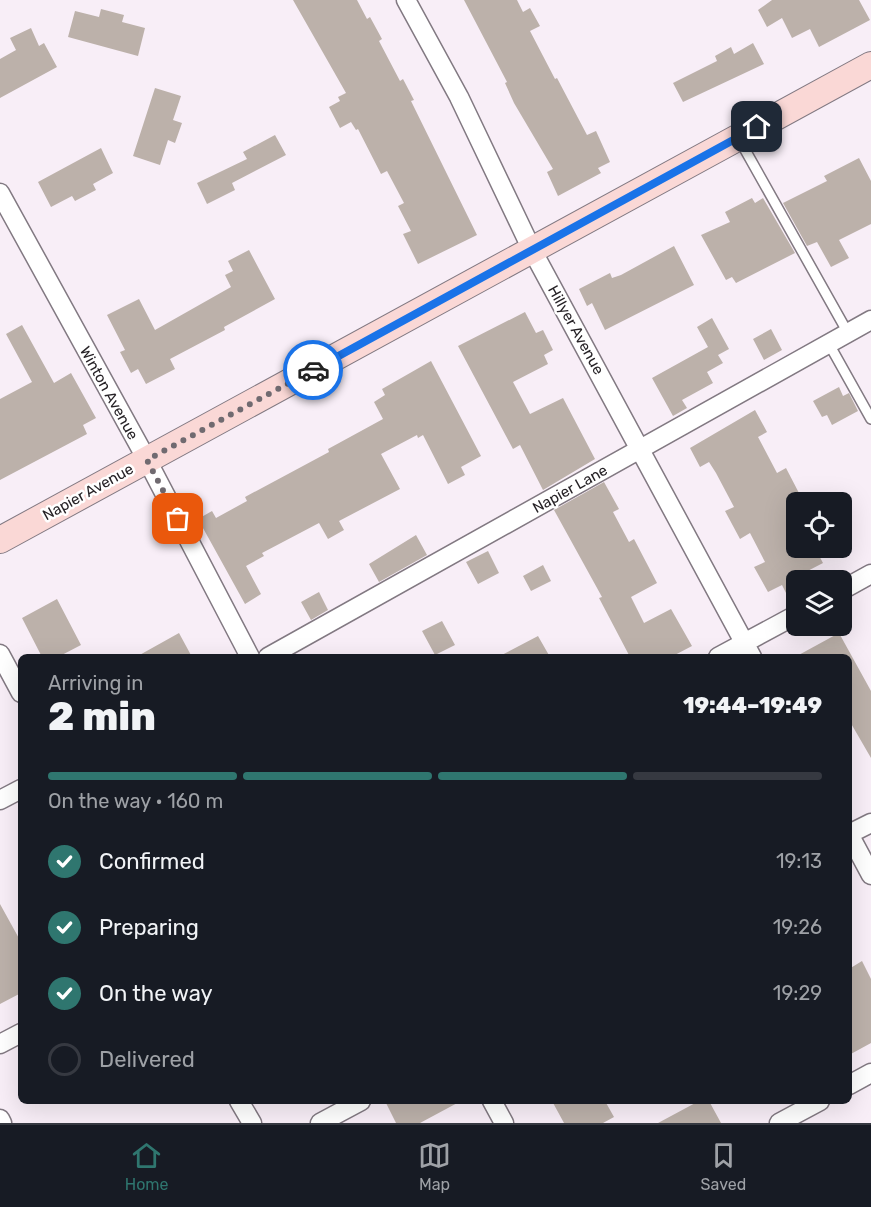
<!DOCTYPE html>
<meta charset="utf-8">
<style>
body{margin:0;font-family:Rubik,sans-serif;background:#242831;color:#f1f3f6;height:100vh;display:flex;flex-direction:column;font-size:22px;white-space:nowrap}
*{box-sizing:border-box;margin:0}
p{font-size:20px;color:#9ea1a6}
.icon{flex:none;width:33px;height:33px;fill:none;stroke:currentColor;stroke-width:2;stroke-linecap:round;stroke-linejoin:round}
.map{position:relative;flex:1;overflow:hidden}
.details{position:absolute;left:18px;top:654px;width:834px;height:450px;display:flex;flex-direction:column;background:#171b24;border-radius:9px;box-shadow:0 6px 24px #0002}
.details>*{flex:none}
.buttons{position:absolute;left:786px;top:492px;display:grid;gap:12px}
.buttons a{display:grid;place-items:center;width:66px;height:66px;border-radius:9px;background:#171b24;box-shadow:0 6px 24px #0002;font-size:30px}
.pin{position:absolute;display:grid;place-items:center;width:51px;height:51px;color:#fff;margin:-26px;border-radius:12px;box-shadow:0 3px 9px #0006}
.courier{position:absolute;display:grid;place-items:center;width:60px;height:60px;margin:-30px;border:4px solid #1a73e8;border-radius:50%;background:#fff;color:#222;box-shadow:0 2px 8px #0007}
.head em{font-style:normal;font-weight:800}
.head div{display:flex;flex-direction:column-reverse}
.head{display:flex;align-items:center;justify-content:space-between;height:102px;padding:0 30px}
h1{font-size:39px;font-weight:800;line-height:45px}
.bar{display:grid;grid-template-columns:repeat(4,1fr);gap:9px 6px;align-content:center;height:72px;padding:0 30px}
.bar i{height:8px;border-radius:4px;background:#363941}
.bar .active{background:#2f766f}
.bar p{grid-column:span 4}
ol{padding:0 30px;list-style:none}
li{display:flex;align-items:center;gap:18px;height:66px}
li p{margin-inline-start:auto}
li .icon{padding:6px;border-radius:50%;background:#2f766f;color:#fff;stroke-width:4}
li:last-child{color:#9ea1a6}
li i{width:33px;height:33px;border:3px solid #363941;border-radius:50%}
.tabs{display:flex;justify-content:space-around;align-items:center;height:84px;border-top:2px solid #363941;background:#171b24;font-size:16px;color:#9ea1a6}
.tabs a{display:grid;justify-items:center;gap:3px}
.tabs .active{color:#2f766f}
.map>svg:first-child{display:block}
.building{fill:#bcb1aa}
.lines{fill:none;stroke-linecap:round;stroke-linejoin:round}
.lane-casing{stroke:#827982;stroke-width:12}
.street-casing{stroke:#827982;stroke-width:21}
.secondary-casing{stroke:#827982;stroke-width:28}
.lane{stroke:#fff;stroke-width:9}
.street{stroke:#fff;stroke-width:18}
.secondary{stroke:#fad8d6;stroke-width:26}
.done{stroke:#706a70;stroke-width:6;stroke-dasharray:0 10.8}
.route{stroke:#1a73e8;stroke-width:8}
.labels{text-anchor:middle;stroke-width:5;stroke-linejoin:round;paint-order:stroke}
.street-label{font-size:15px;fill:#272327;stroke:#fff}
</style>
<div class="map">
<svg width="871" height="1123" viewBox="0 0 871 1123">
<rect width="100%" height="100%" fill="#f8eef7"/>
<path class="building" d="M 293,0 L 357,0 L 367,19 L 370,17 L 382,39 L 379,41 L 400,81 L 403,79 L 414,100 L 411,101 L 477,235 L 418,264 L 403,234 L 411,231 L 398,206 L 404,203 L 387,171 L 381,174 L 358,129 L 356,130 L 351,122 L 340,128 L 329,107 L 340,101 L 338,97 L 346,93 Z
M 464,0 L 517,0 L 523,12 L 530,8 L 540,26 L 530,31 L 555,79 L 557,78 L 587,135 L 596,131 L 610,162 L 598,168 L 601,173 L 558,196 L 547,172 L 553,169 L 514,103 L 505,83 L 507,82 Z
M 772,0 L 859,0 L 870,20 L 819,47 L 810,29 L 792,38 L 782,18 L 767,27 L 758,10 Z
M 101,9 L 124,15 L 122,22 L 145,28 L 138,56 L 68,37 L 75,11 L 99,17 Z
M 31,28 L 39,46 L 44,43 L 57,67 L 0,98 L 0,59 L 16,50 L 10,38 Z
M 753,43 L 764,64 L 683,102 L 673,83 L 717,61 L 715,56 L 731,47 L 734,54 Z
M 155,88 L 181,96 L 173,120 L 182,123 L 175,143 L 168,140 L 160,165 L 133,156 Z
M 275,135 L 286,155 L 232,183 L 235,190 L 207,204 L 197,183 L 247,159 L 243,152 Z
M 101,148 L 113,173 L 93,184 L 96,190 L 75,201 L 72,196 L 51,207 L 38,182 Z
M 859,158 L 871,181 L 871,224 L 839,240 L 849,258 L 831,267 L 817,242 L 807,246 L 783,203 L 827,181 L 824,176 Z
M 752,198 L 755,203 L 763,198 L 795,253 L 736,283 L 732,277 L 726,280 L 701,235 L 730,222 L 725,212 Z
M 674,246 L 694,285 L 605,330 L 592,303 L 587,306 L 579,289 L 610,273 L 612,278 L 621,275 Z
M 249,250 L 275,299 L 224,327 L 225,330 L 170,359 L 175,369 L 146,384 L 138,369 L 131,373 L 120,352 L 125,350 L 107,315 L 139,299 L 155,330 L 231,287 L 225,275 L 233,271 L 228,261 Z
M 525,312 L 536,333 L 543,330 L 553,350 L 544,355 L 548,364 L 513,382 L 530,414 L 563,398 L 595,459 L 543,490 L 520,445 L 513,449 L 458,346 Z
M 712,318 L 729,349 L 718,355 L 723,363 L 707,372 L 713,383 L 682,400 L 687,408 L 673,416 L 652,378 L 708,347 L 697,327 Z
M 22,325 L 54,383 L 71,373 L 96,418 L 83,425 L 87,434 L 0,480 L 0,399 L 32,382 L 6,334 Z
M 771,329 L 782,350 L 764,360 L 753,339 Z
M 431,361 L 481,456 L 461,467 L 465,475 L 448,484 L 423,435 L 418,438 L 417,435 L 381,454 L 400,489 L 339,521 L 344,530 L 328,539 L 319,523 L 262,553 L 264,556 L 246,566 L 261,594 L 245,604 L 198,519 L 212,511 L 216,518 L 247,501 L 245,497 L 329,452 L 328,449 L 383,419 L 374,402 L 385,395 L 382,389 Z
M 839,387 L 843,396 L 849,393 L 858,411 L 832,425 L 827,415 L 822,417 L 813,401 Z
M 755,410 L 767,432 L 758,437 L 777,473 L 786,468 L 800,495 L 791,500 L 796,509 L 796,548 L 815,548 L 823,563 L 796,577 L 796,604 L 792,605 L 782,585 L 768,592 L 754,567 L 765,562 L 750,533 L 740,539 L 725,511 L 734,507 L 716,473 L 709,462 L 700,467 L 690,448 Z
M 604,482 L 619,509 L 613,512 L 629,542 L 634,539 L 657,583 L 631,597 L 644,623 L 671,609 L 692,646 L 671,657 L 630,657 L 599,598 L 602,597 L 554,510 Z
M 416,535 L 427,555 L 379,582 L 369,564 Z
M 488,551 L 499,573 L 478,584 L 466,562 Z
M 543,565 L 551,581 L 531,591 L 523,576 Z
M 319,592 L 328,610 L 311,620 L 301,602 Z
M 57,599 L 81,645 L 58,657 L 42,657 L 22,618 Z
M 442,621 L 455,645 L 435,655 L 422,631 Z
M 179,633 L 192,657 L 136,657 Z
M 839,633 L 871,691 L 871,758 L 849,720 L 849,657 L 795,657 Z
M 538,636 L 550,657 L 498,657 Z
M 0,904 L 21,942 L 21,993 L 0,1004 Z
M 862,961 L 871,979 L 871,1043 L 849,1055 L 849,969 Z
M 385,1101 L 461,1101 L 420,1123 L 396,1123 Z
M 552,1101 L 605,1101 L 614,1117 L 603,1123 L 564,1123 Z
M 699,1101 L 709,1101 L 721,1123 L 658,1123 Z"/>
<g class="lines">
<g class="lane-casing">
<path id="lane" d="M 739,139 L 848,333
M 829,344 L 871,419"/>
</g>
<g class="street-casing">
<path id="street" d="M 406,0 L 459,97 L 532,250 L 752,657
M 0,193 L 147,460 L 250,657
M 842,590 L 871,574
M 0,654 L 21,693
M 268,657 L 871,320
M 718,657 L 796,615
M 0,800 L 21,789
M 871,823 L 849,834 L 871,875
M 0,1044 L 21,1033
M 849,1085 L 871,1073
M 239,1101 L 252,1123
M 492,1101 L 504,1123
M 0,1119 L 2,1123
M 320,1123 L 361,1101
M 779,1123 L 820,1101"/>
</g>
<g class="secondary-casing">
<path id="secondary" d="M 0,540 L 871,65"/>
</g>
<use href="#lane" class="lane"/>
<use href="#street" class="street"/>
<use href="#secondary" class="secondary"/>
</g>
<g class="lines">
<path class="done" d="M 178,519 L 147,460 L 313,370"/>
<path class="route" d="M 313,370 L 757,127"/>
</g>
<g class="labels">
<g class="street-label">
<text transform="translate(576 330) rotate(61)" y="5">Hillyer Avenue</text>
<text transform="translate(109 393) rotate(61)" y="5">Winton Avenue</text>
<text transform="translate(570 489) rotate(-29)" y="5">Napier Lane</text>
<text transform="translate(88 492) rotate(-29)" y="5">Napier Avenue</text>
</g>
</g>
</svg>
<div class="buttons">
<a><svg class="icon" aria-label="locate" viewBox="0 0 24 24"><circle cx="12" cy="12" r="6"/><path d="M12 2v4M12 18v4M2 12h4M18 12h4"/></svg></a>
<a><svg class="icon" aria-label="layers" viewBox="0 0 24 24"><path d="M12 4l9 5-9 5-9-5zM3 14l9 5 9-5"/></svg></a>
</div>
<div class="pin" style="left:178px;top:519px;background:#ea580c"><svg class="icon" aria-label="bag" viewBox="0 0 24 24"><path d="M5 8h14l-1 12H6zM9 8a3 3 0 0 1 6 0"/></svg></div>
<div class="pin" style="left:757px;top:127px;background:#1f2937"><svg class="icon" aria-label="home" viewBox="0 0 24 24"><path d="M3 11l9-7 9 7M6 9v11h12V9"/></svg></div>
<div class="courier" style="left:313px;top:370px"><svg class="icon" aria-label="car" viewBox="0 0 24 24"><path d="M5 17H2v-5l4-1 3-4h7l3 4 3 1v5h-3M9 17h6M6 11h13"/><circle cx="7" cy="17" r="2"/><circle cx="17" cy="17" r="2"/></svg></div>
<section class="details">
<div class="head"><div><h1>2 min</h1><p>Arriving in</p></div><em>19:44–19:49</em></div>
<div class="bar"><i class="active"></i><i class="active"></i><i class="active"></i><i></i><p>On the way · 160 m</p></div>
<ol>
<li><svg class="icon" aria-label="check" viewBox="0 0 24 24"><path d="M5 12l5 5 9-10"/></svg>Confirmed<p>19:13</p></li>
<li><svg class="icon" aria-label="check" viewBox="0 0 24 24"><path d="M5 12l5 5 9-10"/></svg>Preparing<p>19:26</p></li>
<li><svg class="icon" aria-label="check" viewBox="0 0 24 24"><path d="M5 12l5 5 9-10"/></svg>On the way<p>19:29</p></li>
<li><i></i>Delivered</li>
</ol>
</section>
</div>
<nav class="tabs">
<a class="active"><svg class="icon" aria-label="home" viewBox="0 0 24 24"><path d="M3 11l9-7 9 7M6 9v11h12V9"/></svg>Home</a>
<a><svg class="icon" aria-label="map" viewBox="0 0 24 24"><path d="M3 6l6-2 6 2 6-2v14l-6 2-6-2-6 2zM9 4v14M15 6v14"/></svg>Map</a>
<a><svg class="icon" aria-label="saved" viewBox="0 0 24 24"><path d="M7 4h10v16l-5-4-5 4z"/></svg>Saved</a>
</nav>
